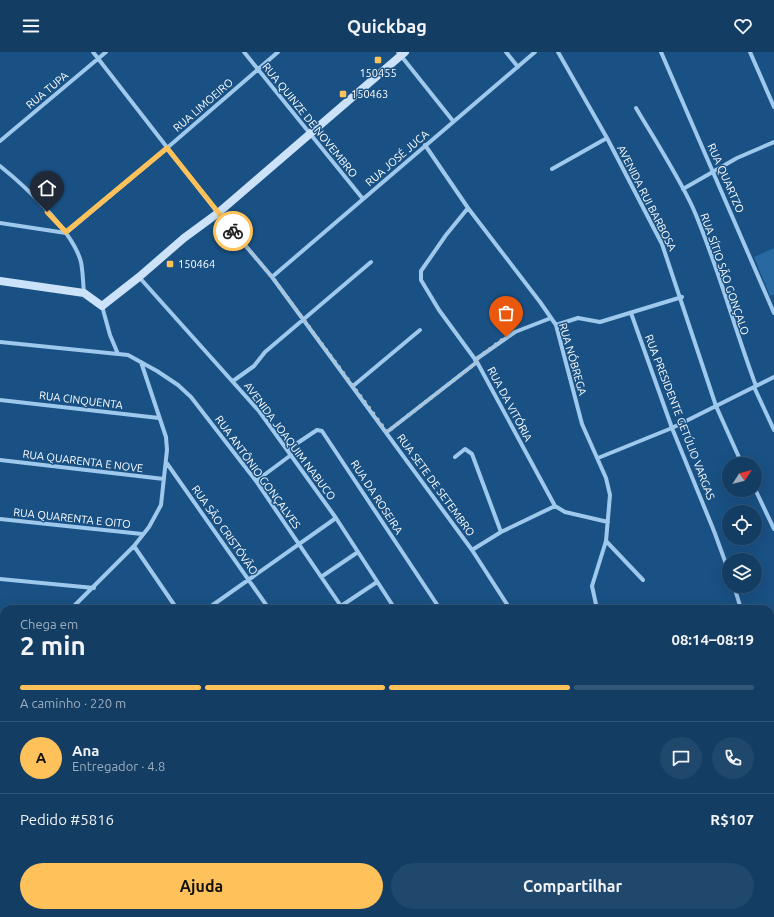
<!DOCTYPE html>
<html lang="pt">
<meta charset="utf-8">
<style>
body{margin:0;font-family:Ubuntu,sans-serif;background:#20486c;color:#f1f3f6;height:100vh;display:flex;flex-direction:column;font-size:15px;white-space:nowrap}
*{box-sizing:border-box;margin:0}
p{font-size:13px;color:#9daebe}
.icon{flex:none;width:22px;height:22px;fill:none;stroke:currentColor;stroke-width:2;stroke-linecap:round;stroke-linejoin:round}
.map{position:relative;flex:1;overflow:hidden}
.sheet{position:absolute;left:0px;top:553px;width:774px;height:312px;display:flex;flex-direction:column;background:#133d63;border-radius:12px 12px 0 0;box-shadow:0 4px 16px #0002,0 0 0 1px #325678}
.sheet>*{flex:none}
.needle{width:26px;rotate:54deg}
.fabs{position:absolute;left:722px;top:405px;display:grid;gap:8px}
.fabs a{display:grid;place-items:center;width:40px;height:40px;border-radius:50%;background:#133d63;box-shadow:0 4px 16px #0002,0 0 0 1px #325678;font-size:20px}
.pin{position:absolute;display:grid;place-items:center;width:34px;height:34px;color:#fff;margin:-41px -17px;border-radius:50% 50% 50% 0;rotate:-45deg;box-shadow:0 0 4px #0007}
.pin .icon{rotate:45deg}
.courier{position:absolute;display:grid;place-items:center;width:40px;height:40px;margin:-20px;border:3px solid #ffc159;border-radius:50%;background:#fff;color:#222;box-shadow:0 1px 5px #0007}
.summary em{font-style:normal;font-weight:600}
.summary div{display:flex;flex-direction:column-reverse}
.summary{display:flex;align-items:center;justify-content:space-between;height:68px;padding:0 20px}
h1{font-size:26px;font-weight:600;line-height:30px}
.bar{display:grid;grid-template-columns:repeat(4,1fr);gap:6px 4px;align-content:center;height:48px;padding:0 20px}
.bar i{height:5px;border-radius:3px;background:#325678}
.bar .on{background:#ffc159}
.bar p{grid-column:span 4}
.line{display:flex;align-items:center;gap:10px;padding:0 20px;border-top:1px solid #325678}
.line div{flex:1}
.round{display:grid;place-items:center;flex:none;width:42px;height:42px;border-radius:21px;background:#20486c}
.button{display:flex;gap:8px;margin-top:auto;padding:8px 20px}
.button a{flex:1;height:46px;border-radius:24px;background:#ffc159;color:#111;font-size:16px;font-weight:600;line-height:46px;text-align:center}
.button a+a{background:#20486c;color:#f1f3f6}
header{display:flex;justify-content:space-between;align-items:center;height:52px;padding:0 20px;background:#133d63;font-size:18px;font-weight:600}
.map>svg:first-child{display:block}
.green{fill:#2869a2}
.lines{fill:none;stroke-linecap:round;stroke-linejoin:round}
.stream{stroke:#91c4ee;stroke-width:2.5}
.lane{stroke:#9ec8ec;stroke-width:3}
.street{stroke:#9ec8ec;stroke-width:4}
.secondary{stroke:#cbe2f9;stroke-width:8}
.highway{stroke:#fff;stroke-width:12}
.done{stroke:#aec2d4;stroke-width:4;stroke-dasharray:0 7.2}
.route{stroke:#ffc159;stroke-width:5}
.poi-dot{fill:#ffc159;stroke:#195184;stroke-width:1.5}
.labels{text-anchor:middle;stroke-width:3;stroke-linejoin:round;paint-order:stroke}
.poi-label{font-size:11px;fill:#fff;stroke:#195184;text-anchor:start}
.street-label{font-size:11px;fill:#fff;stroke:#195184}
</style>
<header><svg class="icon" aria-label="menu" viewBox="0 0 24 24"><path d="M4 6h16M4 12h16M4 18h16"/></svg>Quickbag<svg class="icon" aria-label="heart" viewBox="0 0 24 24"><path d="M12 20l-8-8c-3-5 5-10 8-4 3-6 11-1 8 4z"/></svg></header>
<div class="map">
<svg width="774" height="865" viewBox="0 0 774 865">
<rect width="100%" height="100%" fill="#195184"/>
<path class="green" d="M 774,196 L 774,242 L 770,244 L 754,205 Z"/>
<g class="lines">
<path class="stream" d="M 89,865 L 89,861"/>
<path class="lane" d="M 770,837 L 774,834
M 733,865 L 738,861"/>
<path class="street" d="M 93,0 L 218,161 L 272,225 L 472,498 L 510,557
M 244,0 L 363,147
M 398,0 L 453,69
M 506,0 L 518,15
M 558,0 L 607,86 L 662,192 L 716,354 L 742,412
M 661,0 L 774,261
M 750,0 L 774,55
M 636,56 C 655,88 677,122 693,156 C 718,214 734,275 756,334
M 0,89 L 106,0
M 425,93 L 468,156 L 540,250 L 556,273 L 582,372 L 606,426 L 610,443 L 606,489 L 592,534 L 597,557
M 0,114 C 25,134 73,179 81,210 C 83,220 83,231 84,241
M 552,117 L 607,86
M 683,137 L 737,106 L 774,90
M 468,156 L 446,183 L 421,219 L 421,228 L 439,258 L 477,310 L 555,454 L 565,460 L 608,470
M 0,171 L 66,181 L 167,96 L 278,0
M 139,225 L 259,359 L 336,466 L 395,557
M 272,225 L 535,0
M 102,254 L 110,283 L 118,302 L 128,303 L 157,319 L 178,333 L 191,345 L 256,429 L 343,557
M 631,261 L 672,376 L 714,479 L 729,520
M 556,273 L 578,266 L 600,270 L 682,245
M 0,290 L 118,302
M 475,308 L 515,280 L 551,266
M 233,329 L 254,314 L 265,300 L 371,210
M 353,334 L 420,278
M 754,335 L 774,378
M 0,348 L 159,366
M 387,380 L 477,310
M 287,398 L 317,378 L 322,379 L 440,557
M 455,405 L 465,397 L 472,402 L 501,480
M 598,406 L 672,376 L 774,325
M 0,408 L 164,427
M 166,410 L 269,557
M 256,429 L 291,403
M 755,437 L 774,477
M 0,467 L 142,482
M 606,489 L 643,528
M 134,494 L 177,557
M 472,498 L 501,480 L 555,454
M 321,525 L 358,500
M 0,527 L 94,536
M 734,534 L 741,557
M 341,554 L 377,530
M 71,557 L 134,494 L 149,475 L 161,453 L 167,398 L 166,385 L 141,310
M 207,557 L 336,466
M 0,586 L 4,587
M 770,643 L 774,644
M 0,646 L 4,646
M 770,676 L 774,692
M 0,693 L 4,694
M 0,723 L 4,714
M 0,751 L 4,756
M 76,861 L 78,865
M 178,861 L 180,865
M 278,861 L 281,865
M 381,861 L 384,865
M 483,861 L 486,865
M 542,861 L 545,865
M 608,861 L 611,865
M 655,861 L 656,865
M 759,861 L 762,865
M 363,865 L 368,861"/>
<path class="secondary" d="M 0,229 L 84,241 L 102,254 L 139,225 L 184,186 L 218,161 L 405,0"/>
<path class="highway" d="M 770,811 L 774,807
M 708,865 L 712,861"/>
</g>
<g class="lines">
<path class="done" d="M 233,179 L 272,225 L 387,380 L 477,310 L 475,308 L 506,285"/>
<path class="route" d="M 47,160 L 66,180 L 167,96 L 233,179"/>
</g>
<g class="poi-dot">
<rect x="374" y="4" width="8" height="8" rx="2"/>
<rect x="339" y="38" width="8" height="8" rx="2"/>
<rect x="166" y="208" width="8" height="8" rx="2"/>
</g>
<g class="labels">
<g class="poi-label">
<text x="378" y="25" text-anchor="middle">150455</text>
<text x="351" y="46">150463</text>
<text x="178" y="216">150464</text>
</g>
<g class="street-label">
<text transform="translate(47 38) rotate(-40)" y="4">RUA TUPA</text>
<text transform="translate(203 53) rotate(-41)" y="4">RUA LIMOEIRO</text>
<text transform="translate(310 68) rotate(51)" y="4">RUA QUINZE DE NOVEMBRO</text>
<text transform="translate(397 106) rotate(-41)" y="4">RUA JOSÉ JUCA</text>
<text transform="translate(726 126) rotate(66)" y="4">RUA QUARTZO</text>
<text transform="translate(647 146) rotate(63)" y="4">AVENIDA RUI BARBOSA</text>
<text transform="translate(725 222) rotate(71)" y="4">RUA SÍTIO SÃO GONÇALO</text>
<text transform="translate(573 307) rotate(74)" y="4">RUA NÓBREGA</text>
<text transform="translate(81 348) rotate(7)" y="4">RUA CINQUENTA</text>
<text transform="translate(510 352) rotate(62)" y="4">RUA DA VITÓRIA</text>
<text transform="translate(680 365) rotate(69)" y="4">RUA PRESIDENTE GETÚLIO VARGAS</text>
<text transform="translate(290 389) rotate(53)" y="4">AVENIDA JOAQUIM NABUCO</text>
<text transform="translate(83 409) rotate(7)" y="4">RUA QUARENTA E NOVE</text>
<text transform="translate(258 420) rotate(54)" y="4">RUA ANTÔNIO GONÇALVES</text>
<text transform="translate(436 433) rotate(54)" y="4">RUA SETE DE SETEMBRO</text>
<text transform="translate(377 445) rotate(57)" y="4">RUA DA ROSEIRA</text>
<text transform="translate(72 466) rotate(6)" y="4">RUA QUARENTA E OITO</text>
<text transform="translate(225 478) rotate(55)" y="4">RUA SÃO CRISTÓVÃO</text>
</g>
</g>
</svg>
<div class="fabs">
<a><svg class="needle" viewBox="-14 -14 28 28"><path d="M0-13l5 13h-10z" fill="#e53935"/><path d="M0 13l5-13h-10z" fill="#9daebe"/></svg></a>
<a><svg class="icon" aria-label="locate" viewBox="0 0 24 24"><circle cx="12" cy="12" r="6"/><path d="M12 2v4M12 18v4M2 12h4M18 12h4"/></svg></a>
<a><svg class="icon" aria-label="layers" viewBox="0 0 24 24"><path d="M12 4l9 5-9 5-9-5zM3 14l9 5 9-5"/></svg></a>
</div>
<div class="pin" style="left:506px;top:285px;background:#ea580c"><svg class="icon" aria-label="bag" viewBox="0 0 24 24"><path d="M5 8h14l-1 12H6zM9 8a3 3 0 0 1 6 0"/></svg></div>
<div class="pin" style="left:47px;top:160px;background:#1f2937"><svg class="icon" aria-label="home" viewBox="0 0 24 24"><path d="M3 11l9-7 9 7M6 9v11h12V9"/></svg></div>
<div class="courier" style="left:233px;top:179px"><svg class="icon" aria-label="bike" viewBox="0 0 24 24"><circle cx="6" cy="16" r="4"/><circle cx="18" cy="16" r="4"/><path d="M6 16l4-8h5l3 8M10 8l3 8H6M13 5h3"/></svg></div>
<section class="sheet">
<div class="summary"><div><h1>2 min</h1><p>Chega em</p></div><em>08:14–08:19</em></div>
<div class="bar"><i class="on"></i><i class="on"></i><i class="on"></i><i></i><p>A caminho · 220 m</p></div>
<div class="line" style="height:72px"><b class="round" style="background:#ffc159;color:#111">A</b><div><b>Ana</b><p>Entregador · 4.8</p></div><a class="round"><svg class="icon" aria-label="chat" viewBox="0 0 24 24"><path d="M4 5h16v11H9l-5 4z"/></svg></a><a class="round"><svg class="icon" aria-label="phone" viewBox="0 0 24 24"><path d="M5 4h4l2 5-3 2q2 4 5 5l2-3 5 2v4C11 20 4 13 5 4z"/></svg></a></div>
<div class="line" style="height:52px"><div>Pedido #5816</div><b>R$107</b></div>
<div class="button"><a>Ajuda</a><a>Compartilhar</a></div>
</section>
</div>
